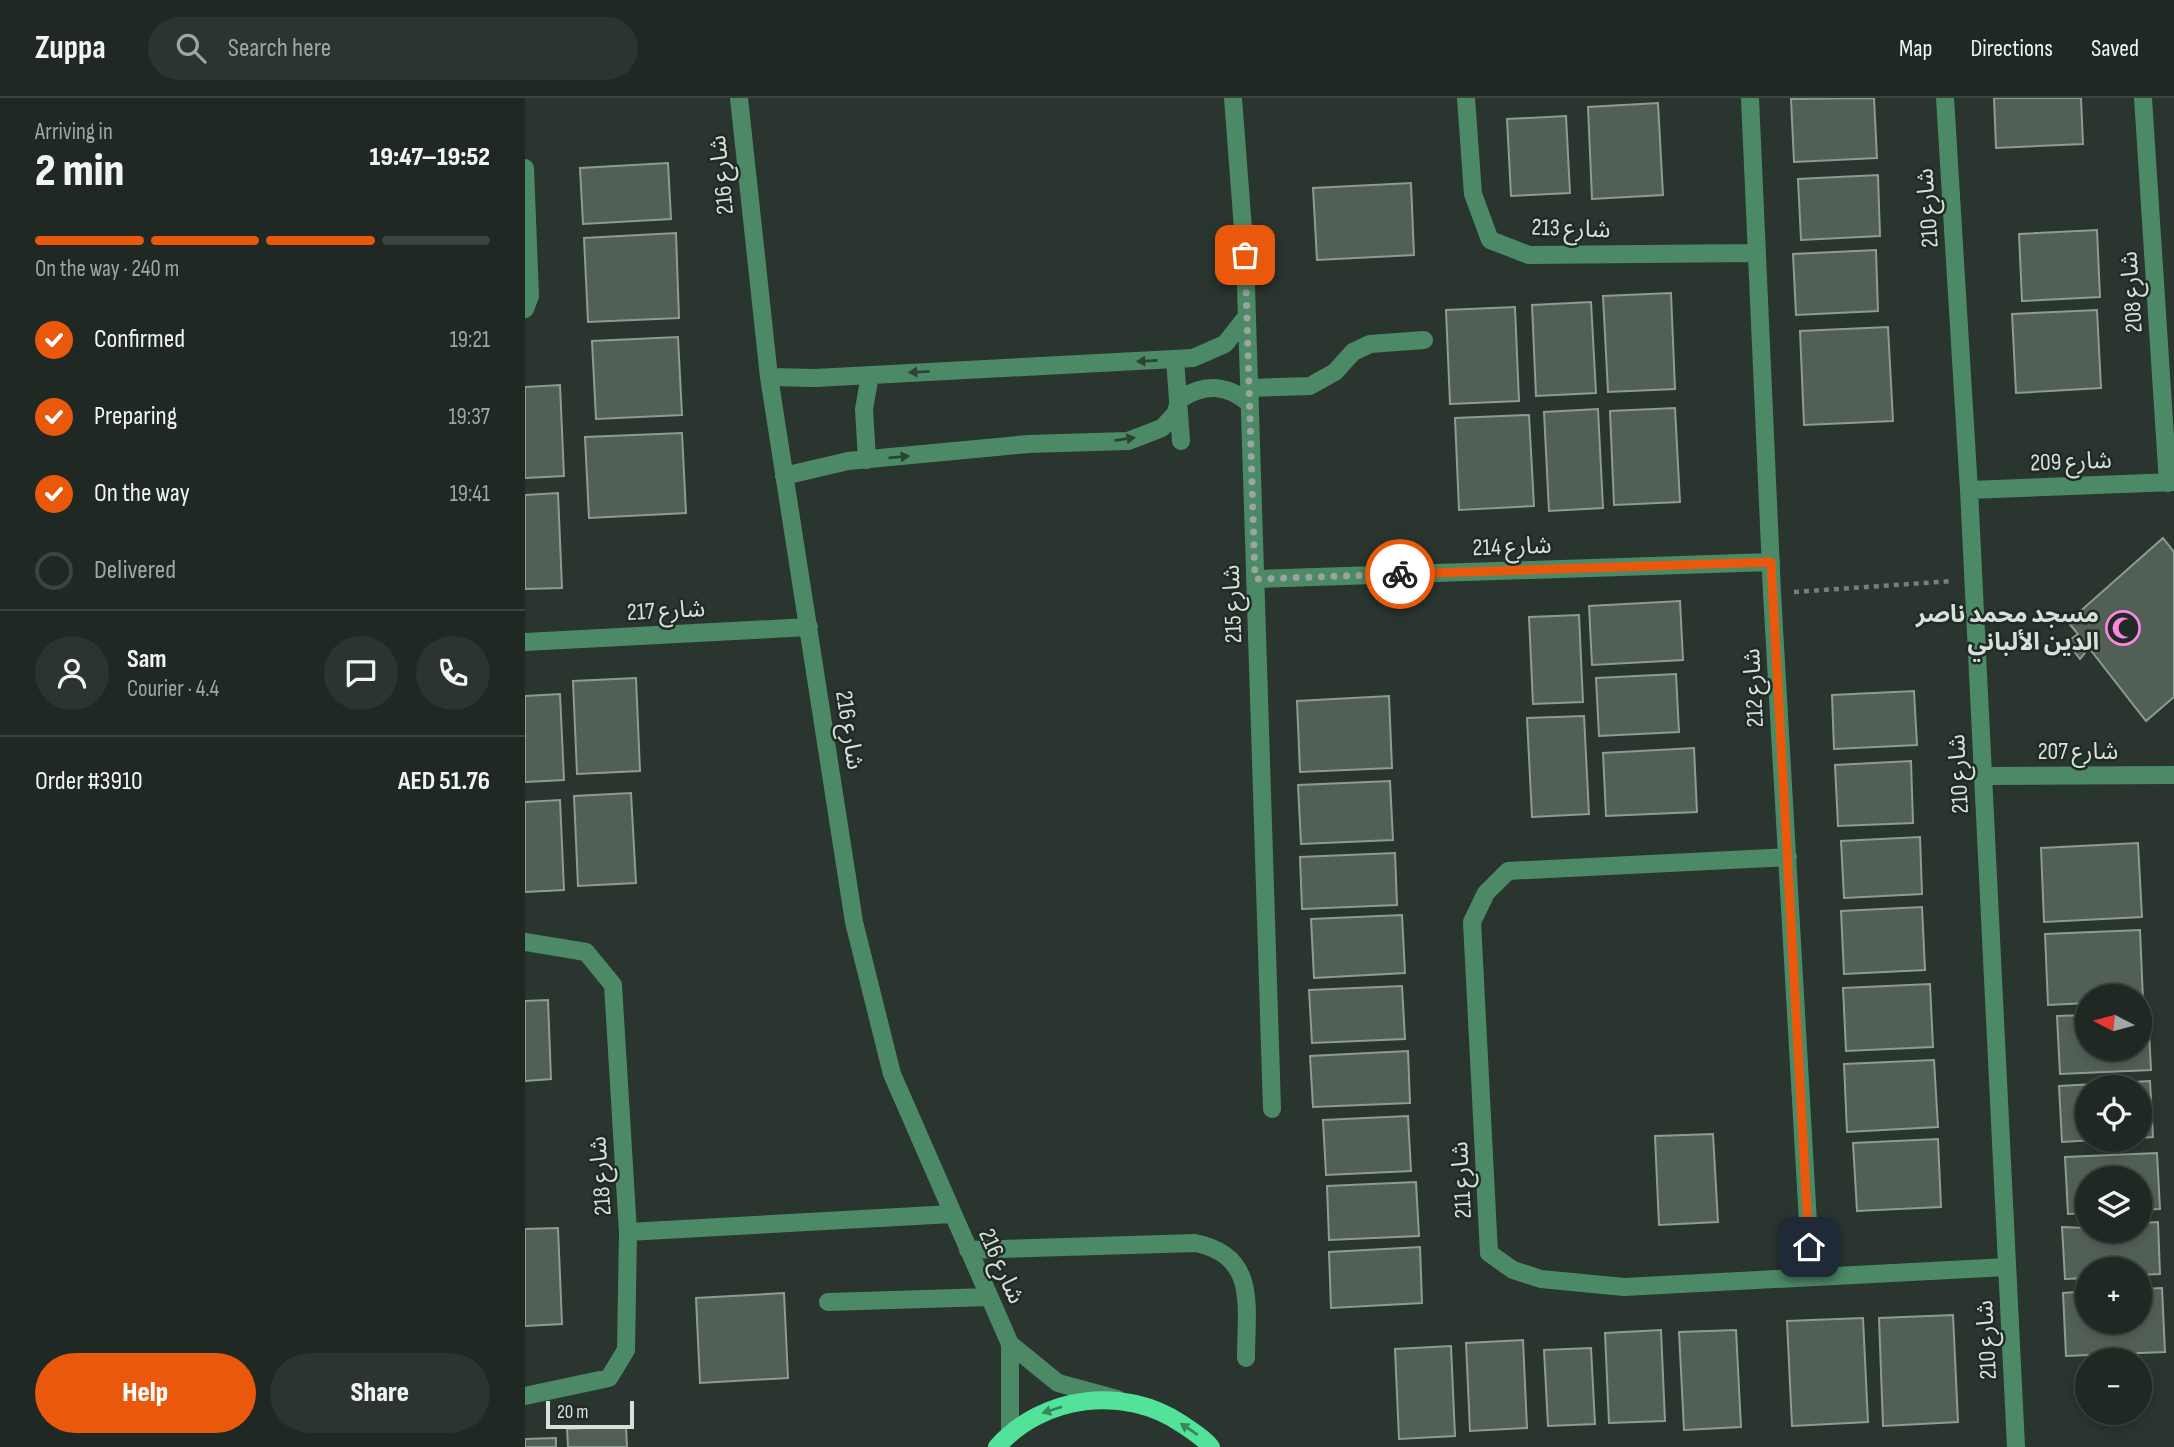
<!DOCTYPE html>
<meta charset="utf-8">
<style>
body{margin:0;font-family:"Sofia Sans Condensed","Noto Sans Arabic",sans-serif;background:#2c342f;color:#f1f3f6;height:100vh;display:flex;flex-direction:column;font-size:26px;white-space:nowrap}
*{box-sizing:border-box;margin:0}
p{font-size:23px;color:#a1a6a5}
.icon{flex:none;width:38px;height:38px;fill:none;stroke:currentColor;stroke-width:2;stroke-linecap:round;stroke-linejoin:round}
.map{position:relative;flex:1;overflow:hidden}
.drawer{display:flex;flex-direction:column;background:#1f2822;width:525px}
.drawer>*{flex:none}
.needle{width:46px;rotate:276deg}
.controls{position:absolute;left:1550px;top:886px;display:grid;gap:14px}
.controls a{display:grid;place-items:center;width:77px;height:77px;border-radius:50%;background:#1f2822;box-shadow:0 4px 10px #0003,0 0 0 2px #3c4440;font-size:35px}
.scale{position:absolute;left:21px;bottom:18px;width:88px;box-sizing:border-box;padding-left:7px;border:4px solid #d8e0db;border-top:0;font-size:19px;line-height:24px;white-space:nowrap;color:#d8e0db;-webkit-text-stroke:5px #1f2b24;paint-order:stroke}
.pin{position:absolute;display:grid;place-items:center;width:60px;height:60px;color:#fff;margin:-30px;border-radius:14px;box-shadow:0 4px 10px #0006}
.courier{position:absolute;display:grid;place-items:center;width:70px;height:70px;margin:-35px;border:5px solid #ea580c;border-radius:50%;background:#fff;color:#222;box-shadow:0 2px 9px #0007}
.summary em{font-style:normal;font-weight:800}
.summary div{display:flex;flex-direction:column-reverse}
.summary{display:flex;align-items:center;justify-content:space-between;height:119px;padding:0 35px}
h1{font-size:46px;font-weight:800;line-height:52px}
.bar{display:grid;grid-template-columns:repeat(4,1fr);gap:10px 7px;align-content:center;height:84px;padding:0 35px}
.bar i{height:9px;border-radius:5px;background:#3c4440}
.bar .active{background:#ea580c}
.bar p{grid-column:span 4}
.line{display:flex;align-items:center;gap:18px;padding:0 35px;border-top:2px solid #3c4440}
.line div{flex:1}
.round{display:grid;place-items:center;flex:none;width:74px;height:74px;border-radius:37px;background:#2c342f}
ol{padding:0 35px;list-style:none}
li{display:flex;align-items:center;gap:21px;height:77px}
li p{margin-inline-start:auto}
li .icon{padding:7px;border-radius:50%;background:#ea580c;color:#fff;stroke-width:4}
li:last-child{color:#a1a6a5}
li i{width:38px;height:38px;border:4px solid #3c4440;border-radius:50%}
.cta{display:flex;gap:14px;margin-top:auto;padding:14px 35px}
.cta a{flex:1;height:80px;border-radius:42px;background:#ea580c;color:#fff;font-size:28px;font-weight:800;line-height:80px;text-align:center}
.cta a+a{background:#2c342f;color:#f1f3f6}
header{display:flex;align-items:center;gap:42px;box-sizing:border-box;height:98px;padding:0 35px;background:#1f2822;border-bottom:2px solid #3c4440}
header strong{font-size:33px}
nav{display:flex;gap:38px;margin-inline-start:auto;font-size:24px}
.search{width:490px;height:63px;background:#2c342f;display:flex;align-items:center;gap:18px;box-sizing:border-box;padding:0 24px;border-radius:38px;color:#a1a6a5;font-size:26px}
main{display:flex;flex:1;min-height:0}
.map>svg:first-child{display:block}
.building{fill:#525f57;stroke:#8d9c93;stroke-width:2}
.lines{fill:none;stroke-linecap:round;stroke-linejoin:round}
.path{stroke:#757f79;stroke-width:4.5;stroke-dasharray:5 5;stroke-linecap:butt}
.minor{stroke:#4c8a67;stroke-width:18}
.major{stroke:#52e299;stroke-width:18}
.oneway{fill:#2a4335}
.oneway2{fill:#38865e}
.done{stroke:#9ba49e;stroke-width:7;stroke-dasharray:0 12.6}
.route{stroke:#ea580c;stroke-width:9}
.labels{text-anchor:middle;stroke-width:5;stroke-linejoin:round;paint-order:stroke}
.street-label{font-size:24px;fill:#d8e0db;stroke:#1f2b24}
.poi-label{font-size:24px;font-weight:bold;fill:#d8e0db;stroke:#1f2b24;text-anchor:end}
</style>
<header>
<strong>Zuppa</strong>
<div class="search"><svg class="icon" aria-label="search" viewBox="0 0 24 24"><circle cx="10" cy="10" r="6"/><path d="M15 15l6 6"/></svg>Search here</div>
<nav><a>Map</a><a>Directions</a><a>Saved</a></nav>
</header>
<main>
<section class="drawer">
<div class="summary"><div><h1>2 min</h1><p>Arriving in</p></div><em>19:47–19:52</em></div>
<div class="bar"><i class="active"></i><i class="active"></i><i class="active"></i><i></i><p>On the way · 240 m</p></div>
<ol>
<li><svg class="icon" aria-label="check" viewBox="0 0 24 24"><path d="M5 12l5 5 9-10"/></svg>Confirmed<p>19:21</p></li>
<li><svg class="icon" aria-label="check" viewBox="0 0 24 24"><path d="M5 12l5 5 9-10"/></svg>Preparing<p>19:37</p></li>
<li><svg class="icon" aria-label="check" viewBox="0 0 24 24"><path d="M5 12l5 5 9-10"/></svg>On the way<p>19:41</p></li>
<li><i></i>Delivered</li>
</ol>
<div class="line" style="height:126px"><a class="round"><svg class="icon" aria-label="person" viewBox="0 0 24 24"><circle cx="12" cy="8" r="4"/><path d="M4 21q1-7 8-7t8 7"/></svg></a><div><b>Sam</b><p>Courier · 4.4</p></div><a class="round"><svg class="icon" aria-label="chat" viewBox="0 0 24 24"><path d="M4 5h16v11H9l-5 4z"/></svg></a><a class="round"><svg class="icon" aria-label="phone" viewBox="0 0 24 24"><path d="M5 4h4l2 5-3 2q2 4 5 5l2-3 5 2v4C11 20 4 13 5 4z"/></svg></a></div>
<div class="line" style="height:91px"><div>Order #3910</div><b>AED 51.76</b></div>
<div class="cta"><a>Help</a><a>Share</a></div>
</section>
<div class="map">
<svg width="1649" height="1349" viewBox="0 0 1649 1349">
<rect width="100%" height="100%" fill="#29352e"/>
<path class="building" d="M 1349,0 L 1352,60 L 1269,64 L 1266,1 Z
M 1469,0 L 1556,0 L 1558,46 L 1471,50 Z
M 1133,5 L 1138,97 L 1067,101 L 1063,9 Z
M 1041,18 L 1045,95 L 986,98 L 982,21 Z
M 143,65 L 146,121 L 58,126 L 55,70 Z
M 1353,77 L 1355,138 L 1276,142 L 1273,81 Z
M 886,85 L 889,157 L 792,162 L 788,90 Z
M 1572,132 L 1575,199 L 1497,203 L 1494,136 Z
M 151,135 L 154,220 L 63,224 L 59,140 Z
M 1351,152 L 1353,213 L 1271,217 L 1268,156 Z
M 1146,195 L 1150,291 L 1083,294 L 1078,198 Z
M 1066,204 L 1071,295 L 1011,298 L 1007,207 Z
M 990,209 L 994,303 L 925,306 L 921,212 Z
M 1572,212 L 1576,290 L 1491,295 L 1487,216 Z
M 1363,229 L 1368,323 L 1279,327 L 1275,233 Z
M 153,239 L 157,317 L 71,321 L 67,243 Z
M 35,287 L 39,378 L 0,380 L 0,289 Z
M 1150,310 L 1155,404 L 1089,407 L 1085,313 Z
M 1073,311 L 1078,410 L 1024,413 L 1019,314 Z
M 1004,317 L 1009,408 L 934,412 L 930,320 Z
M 157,335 L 161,415 L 64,420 L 60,339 Z
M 33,395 L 37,490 L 0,491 L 0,397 Z
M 1638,440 L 1649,454 L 1649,599 L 1621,623 L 1564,550 L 1555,561 L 1542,544 L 1553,536 L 1543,524 Z
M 1155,503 L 1158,562 L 1067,567 L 1064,508 Z
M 1054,517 L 1058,604 L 1008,606 L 1004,519 Z
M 1151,576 L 1154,634 L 1074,638 L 1071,580 Z
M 111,580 L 115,673 L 52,676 L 48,583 Z
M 1389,593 L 1392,647 L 1309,651 L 1307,597 Z
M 35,596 L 39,682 L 0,684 L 0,598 Z
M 864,598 L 867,670 L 775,674 L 772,603 Z
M 1059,618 L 1064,716 L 1007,719 L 1002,620 Z
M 1169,650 L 1172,714 L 1081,718 L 1078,655 Z
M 1386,663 L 1388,725 L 1313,728 L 1310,667 Z
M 865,683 L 868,742 L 776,746 L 773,687 Z
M 106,695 L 111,785 L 53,788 L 49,698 Z
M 35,702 L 39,792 L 0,794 L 0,704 Z
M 1395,739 L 1397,796 L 1319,800 L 1316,743 Z
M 1613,745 L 1617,819 L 1519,824 L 1516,750 Z
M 870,755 L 872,807 L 777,811 L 775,759 Z
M 1397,809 L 1400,872 L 1319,876 L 1316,813 Z
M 877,817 L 880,875 L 789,880 L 786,821 Z
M 1615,832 L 1618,902 L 1615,902 L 1615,898 L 1563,898 L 1563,905 L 1523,907 L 1520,836 Z
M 1405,886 L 1408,949 L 1321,953 L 1318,890 Z
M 877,888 L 880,941 L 787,945 L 784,892 Z
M 23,902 L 26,981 L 0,983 L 0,903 Z
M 1615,914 L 1623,914 L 1626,972 L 1535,976 L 1532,918 L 1563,917 L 1563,950 L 1615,950 Z
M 883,953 L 885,1005 L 788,1009 L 785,958 Z
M 1409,962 L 1413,1029 L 1322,1034 L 1319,966 Z
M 1625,983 L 1628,1039 L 1615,1040 L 1615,989 L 1563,989 L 1563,1041 L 1588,1041 L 1537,1044 L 1534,988 Z
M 883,1018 L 886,1073 L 801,1077 L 798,1022 Z
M 1188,1036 L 1193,1124 L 1134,1127 L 1130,1038 Z
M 1413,1041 L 1416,1109 L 1332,1113 L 1328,1045 Z
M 1632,1055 L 1635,1111 L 1615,1112 L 1615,1080 L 1563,1080 L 1563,1115 L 1543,1116 L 1540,1059 Z
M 891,1084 L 894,1138 L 804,1142 L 802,1088 Z
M 1633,1124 L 1635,1176 L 1615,1177 L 1615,1171 L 1563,1171 L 1563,1180 L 1540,1181 L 1537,1129 L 1615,1132 L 1615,1125 Z
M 33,1130 L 37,1226 L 0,1228 L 0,1131 Z
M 895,1149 L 897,1205 L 806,1210 L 804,1154 Z
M 1637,1190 L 1640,1254 L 1541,1258 L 1538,1195 L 1563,1193 L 1563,1223 L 1615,1223 L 1615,1191 Z
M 259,1195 L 263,1280 L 175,1285 L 171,1200 Z
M 1428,1217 L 1433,1324 L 1358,1328 L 1354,1220 Z
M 1338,1220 L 1343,1324 L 1267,1328 L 1262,1223 Z
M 1136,1232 L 1140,1323 L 1084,1325 L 1080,1235 Z
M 1211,1232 L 1216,1329 L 1159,1332 L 1154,1234 Z
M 998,1242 L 1002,1330 L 945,1333 L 941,1245 Z
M 926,1248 L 930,1338 L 874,1341 L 870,1251 Z
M 1066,1250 L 1070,1326 L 1023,1328 L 1019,1252 Z
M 101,1328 L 102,1349 L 43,1349 L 42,1331 Z
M 31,1340 L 31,1349 L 0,1349 L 0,1341 Z"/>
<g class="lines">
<path class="path" d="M 1269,494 L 1428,483"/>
<path class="minor" d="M 214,0 L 244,279 L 329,824 L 367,976 L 485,1246 L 485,1334
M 708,0 L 720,157 L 747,1011
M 941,0 L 948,96 L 965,142 L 1004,157 L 1231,155
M 1225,0 L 1247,495 L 1286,1177
M 1420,0 L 1444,392 L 1491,1349
M 1618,0 L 1643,385
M 0,70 L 5,198 L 0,211
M 650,261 L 656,343
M 244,279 L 290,280 L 668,260 L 700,246 L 722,218
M 724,290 L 785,288 L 810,274 L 828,254 L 845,246 L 899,242
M 342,362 L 339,311 L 345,277
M 259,378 L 323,363 L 503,346 L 603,343 L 637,330 L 650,316 L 655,301 C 680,285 702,286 725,306
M 1444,392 L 1649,384
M 730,481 L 1246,464
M 0,544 L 284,529
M 1458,678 L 1649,677
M 1263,759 L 983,773 L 961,795 L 947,824 L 964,1155 L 988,1172 L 1016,1181 L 1099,1189 L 1482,1169
M 0,844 L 61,854 L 88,887 L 103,1134 L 101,1252 L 84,1280 L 0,1298
M 103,1134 L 427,1116
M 443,1152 L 670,1145 C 733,1157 721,1209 721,1260
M 303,1204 L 464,1199
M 485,1246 L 533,1285 L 592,1301"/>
<path class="major" d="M 472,1349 C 518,1297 599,1287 657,1326 C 667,1333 678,1339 686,1349"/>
</g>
<defs><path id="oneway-solid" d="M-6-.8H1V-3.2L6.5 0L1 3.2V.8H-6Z" transform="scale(1.75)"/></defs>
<g class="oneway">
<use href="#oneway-solid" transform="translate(622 263) rotate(177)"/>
<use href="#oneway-solid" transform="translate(394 274) rotate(177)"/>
<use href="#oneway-solid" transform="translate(600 341) rotate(-9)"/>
<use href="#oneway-solid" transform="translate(374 359) rotate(-5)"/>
</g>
<g class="oneway2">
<use href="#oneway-solid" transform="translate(527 1312) rotate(162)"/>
<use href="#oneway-solid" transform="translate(664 1331) rotate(-146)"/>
</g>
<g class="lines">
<path class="done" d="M 720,157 L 730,481 L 875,476"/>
<path class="route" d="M 875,476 L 1246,464 L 1284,1149"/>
</g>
<defs>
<g id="mosque-ring" transform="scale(1.75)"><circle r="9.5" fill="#1f2b24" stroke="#fe85e0" stroke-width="1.5"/><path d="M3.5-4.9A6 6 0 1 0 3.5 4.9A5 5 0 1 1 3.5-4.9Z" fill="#fe85e0"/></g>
</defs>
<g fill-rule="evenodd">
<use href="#mosque-ring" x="1598" y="530"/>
</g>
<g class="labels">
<g class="street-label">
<text transform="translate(196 77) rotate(-96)" y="8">شارع 216</text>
<text transform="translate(1402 110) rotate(-94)" y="8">شارع 210</text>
<text transform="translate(1046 130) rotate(2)" y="8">شارع 213</text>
<text transform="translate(1606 194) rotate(-94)" y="8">شارع 208</text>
<text transform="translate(1546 363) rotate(-2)" y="8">شارع 209</text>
<text transform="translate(987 448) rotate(-2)" y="8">شارع 214</text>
<text transform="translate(707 506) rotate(-92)" y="8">شارع 215</text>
<text transform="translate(141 512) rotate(-3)" y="8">شارع 217</text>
<text transform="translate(1228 590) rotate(-93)" y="8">شارع 212</text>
<text transform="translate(325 632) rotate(81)" y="8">شارع 216</text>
<text x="1553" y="661">شارع 207</text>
<text transform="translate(1433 676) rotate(-93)" y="8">شارع 210</text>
<text transform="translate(75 1078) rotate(-94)" y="8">شارع 218</text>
<text transform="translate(936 1082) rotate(-93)" y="8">شارع 211</text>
<text transform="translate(477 1168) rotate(66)" y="8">شارع 216</text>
<text transform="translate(1461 1242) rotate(-93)" y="8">شارع 210</text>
</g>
<g class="poi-label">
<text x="1574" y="524">مسجد محمد ناصر<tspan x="1574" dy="28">الدين الألباني</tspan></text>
</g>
</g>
</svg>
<div class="controls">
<a><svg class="needle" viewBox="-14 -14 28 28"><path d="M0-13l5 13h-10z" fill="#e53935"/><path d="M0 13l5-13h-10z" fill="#a1a6a5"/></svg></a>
<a><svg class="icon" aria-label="locate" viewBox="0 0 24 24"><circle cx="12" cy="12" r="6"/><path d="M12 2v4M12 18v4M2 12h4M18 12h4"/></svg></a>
<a><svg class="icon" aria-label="layers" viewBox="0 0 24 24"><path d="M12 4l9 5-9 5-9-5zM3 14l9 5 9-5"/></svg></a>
<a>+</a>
<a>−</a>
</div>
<div class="scale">20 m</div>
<div class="pin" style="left:720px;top:157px;background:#ea580c"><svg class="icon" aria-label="bag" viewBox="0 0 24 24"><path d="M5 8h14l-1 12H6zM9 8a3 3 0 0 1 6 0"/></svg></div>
<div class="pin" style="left:1284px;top:1149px;background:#1f2937"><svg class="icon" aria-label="home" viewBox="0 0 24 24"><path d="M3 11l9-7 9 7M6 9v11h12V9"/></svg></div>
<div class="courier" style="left:875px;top:476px"><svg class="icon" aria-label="bike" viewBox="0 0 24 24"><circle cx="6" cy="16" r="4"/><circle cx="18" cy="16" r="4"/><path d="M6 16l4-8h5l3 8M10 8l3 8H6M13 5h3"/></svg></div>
</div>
</main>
